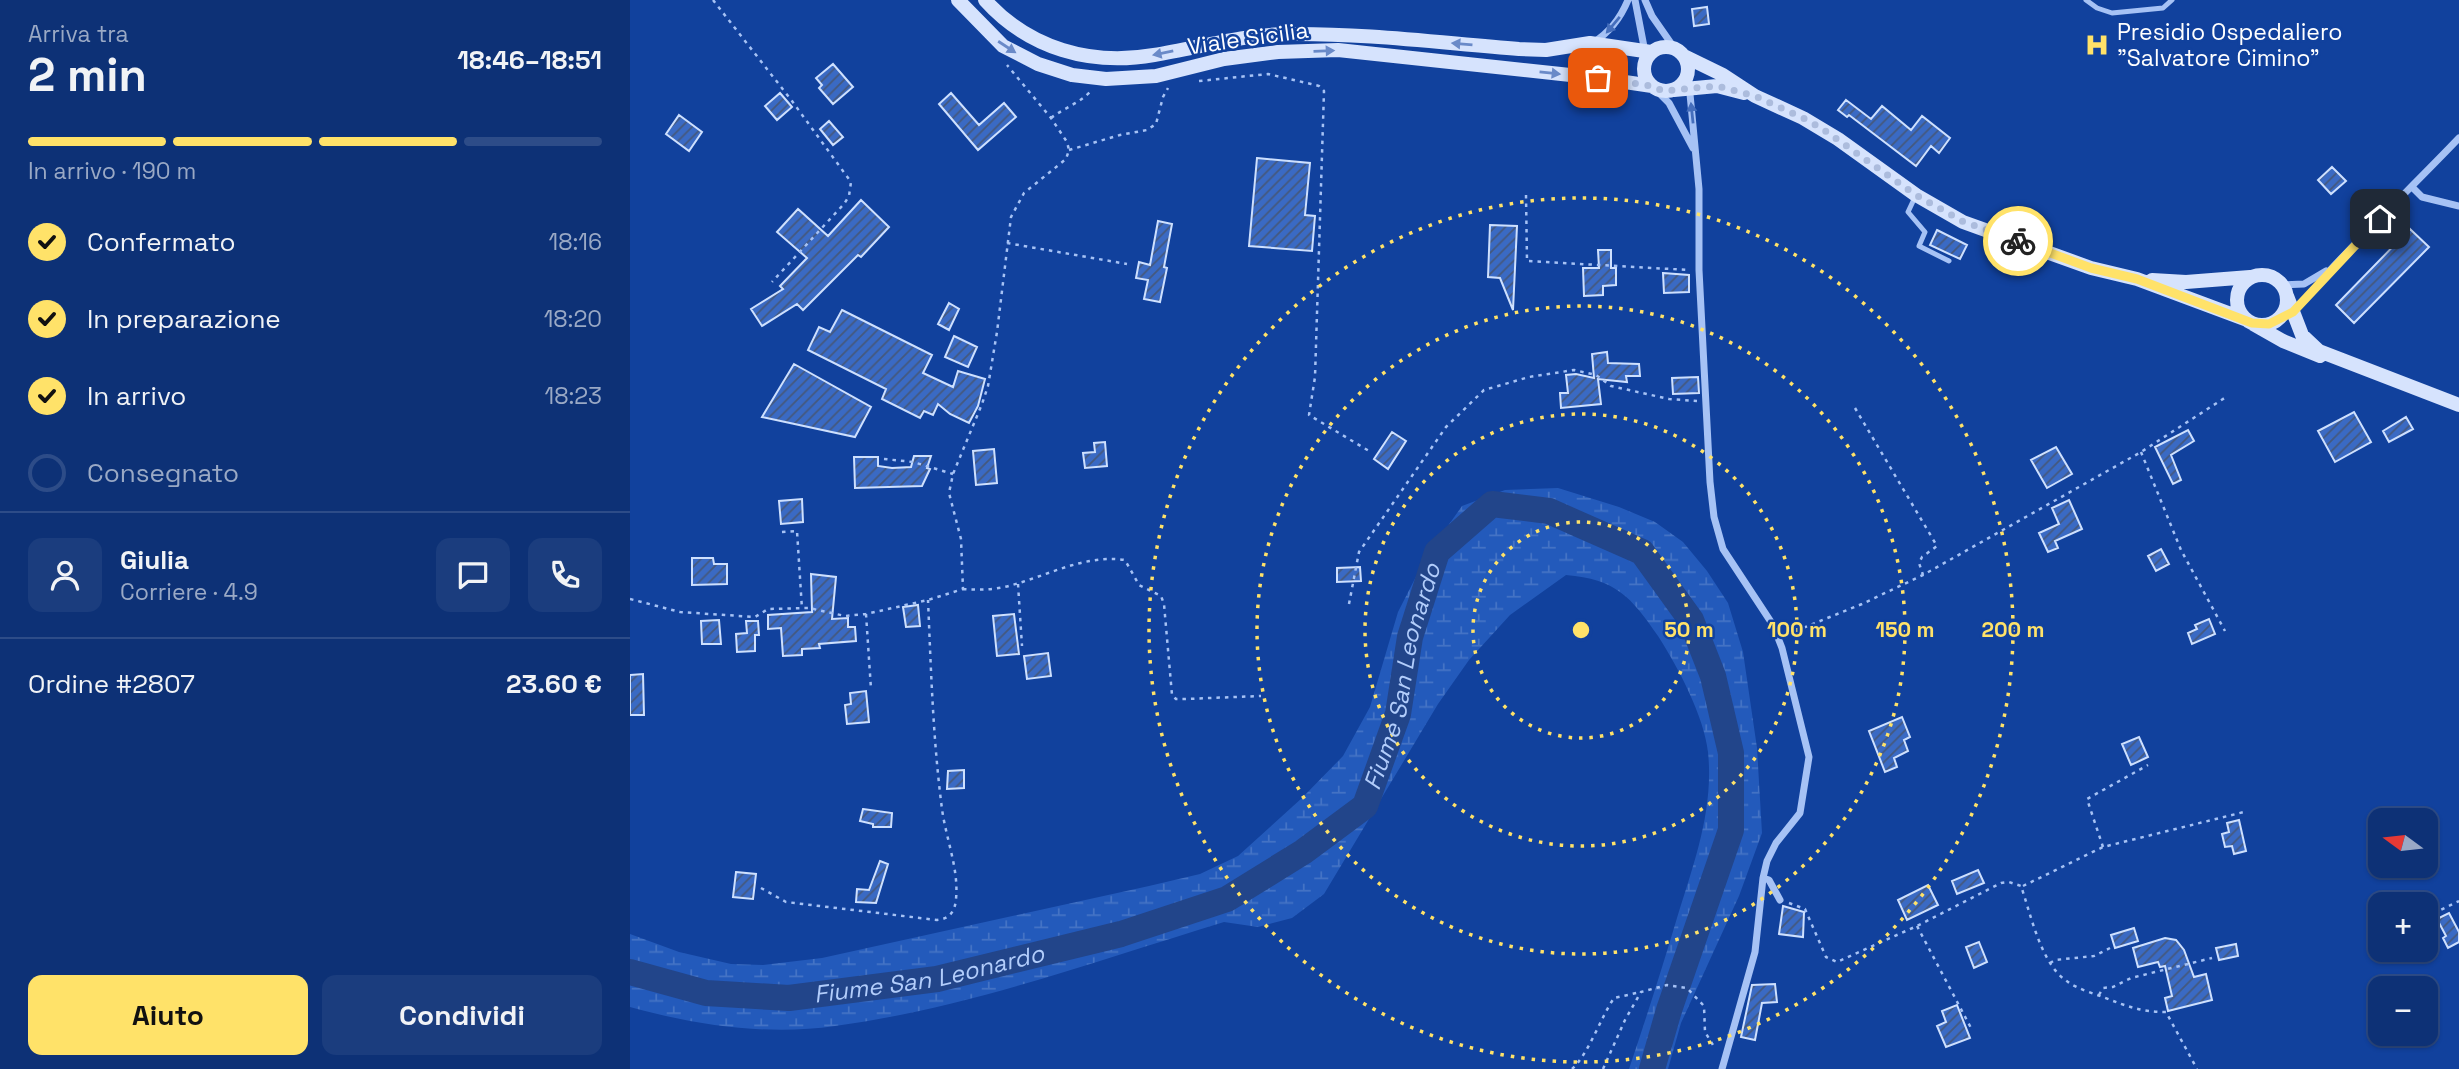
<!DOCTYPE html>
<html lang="it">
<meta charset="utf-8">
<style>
body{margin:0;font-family:"Space Grotesk",sans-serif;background:#1b3d7e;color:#f1f3f6;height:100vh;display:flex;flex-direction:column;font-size:26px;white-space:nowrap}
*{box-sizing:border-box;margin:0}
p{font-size:23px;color:#9aa9c5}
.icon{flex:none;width:38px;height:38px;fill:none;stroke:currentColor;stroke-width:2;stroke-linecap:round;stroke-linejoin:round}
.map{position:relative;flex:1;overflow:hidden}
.side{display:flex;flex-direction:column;background:#0d3176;width:630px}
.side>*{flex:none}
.needle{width:46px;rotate:285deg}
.fabs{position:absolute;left:1738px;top:808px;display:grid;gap:14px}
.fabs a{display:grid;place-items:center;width:70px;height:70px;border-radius:14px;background:#0d3176;box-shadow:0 2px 5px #0004,0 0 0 2px #2d4c88;font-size:35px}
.pin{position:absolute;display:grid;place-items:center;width:60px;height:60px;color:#fff;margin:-30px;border-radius:14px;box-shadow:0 4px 10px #0006}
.courier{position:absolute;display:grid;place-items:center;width:70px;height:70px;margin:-35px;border:5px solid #ffe269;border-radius:50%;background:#fff;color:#222;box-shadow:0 2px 9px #0007}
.head em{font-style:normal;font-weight:800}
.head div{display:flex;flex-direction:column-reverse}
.head{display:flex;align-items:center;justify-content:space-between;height:119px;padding:0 28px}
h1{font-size:46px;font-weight:800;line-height:52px}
.bar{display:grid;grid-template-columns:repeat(4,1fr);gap:10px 7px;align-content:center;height:84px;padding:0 28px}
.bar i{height:9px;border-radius:5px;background:#2d4c88}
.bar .current{background:#ffe269}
.bar p{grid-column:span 4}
.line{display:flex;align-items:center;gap:18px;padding:0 28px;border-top:2px solid #2d4c88}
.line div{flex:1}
.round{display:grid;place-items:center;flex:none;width:74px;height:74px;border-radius:14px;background:#1b3d7e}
ol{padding:0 28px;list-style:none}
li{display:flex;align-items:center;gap:21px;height:77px}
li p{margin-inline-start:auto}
li .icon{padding:7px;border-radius:50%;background:#ffe269;color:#111;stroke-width:4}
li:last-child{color:#9aa9c5}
li i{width:38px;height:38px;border:4px solid #2d4c88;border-radius:50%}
.action{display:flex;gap:14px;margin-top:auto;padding:14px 28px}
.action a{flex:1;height:80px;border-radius:14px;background:#ffe269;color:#111;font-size:28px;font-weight:800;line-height:80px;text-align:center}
.action a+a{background:#1b3d7e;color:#f1f3f6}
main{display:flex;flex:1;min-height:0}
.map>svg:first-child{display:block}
.wetland{fill:url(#wetland-marsh)}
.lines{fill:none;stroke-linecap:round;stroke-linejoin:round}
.river{stroke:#22458a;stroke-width:26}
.building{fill:url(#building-hatch);stroke:#cee0fe;stroke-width:2}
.path{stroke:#a6c2f5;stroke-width:2.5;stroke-dasharray:3.5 5;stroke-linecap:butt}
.service{stroke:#a6c2f5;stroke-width:5}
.minor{stroke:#a6c2f5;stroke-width:7}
.secondary{stroke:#d6e3fd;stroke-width:14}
.oneway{fill:#456ebc}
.oneway2{fill:#6a8ac8}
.done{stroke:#acbcdd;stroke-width:7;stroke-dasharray:0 12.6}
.route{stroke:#ffe269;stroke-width:9}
.ring{fill:none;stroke:#ffe269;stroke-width:3.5;stroke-dasharray:3.5 7}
.labels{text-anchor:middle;stroke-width:5;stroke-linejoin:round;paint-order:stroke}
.poi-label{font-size:23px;fill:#fff;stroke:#11419d;text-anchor:start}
.street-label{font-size:23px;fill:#fff;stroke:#11419d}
.water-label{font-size:24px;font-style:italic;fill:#b2cdfb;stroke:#11419d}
.centre{fill:#ffe269;stroke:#11419d;stroke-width:3.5}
.ring-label{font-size:21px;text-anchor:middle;font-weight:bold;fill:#ffe269;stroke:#11419d;stroke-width:5;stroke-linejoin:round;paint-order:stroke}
</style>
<main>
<section class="side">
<div class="head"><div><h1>2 min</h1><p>Arriva tra</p></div><em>18:46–18:51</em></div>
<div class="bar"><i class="current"></i><i class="current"></i><i class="current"></i><i></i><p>In arrivo · 190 m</p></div>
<ol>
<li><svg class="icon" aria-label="check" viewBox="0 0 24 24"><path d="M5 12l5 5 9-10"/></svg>Confermato<p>18:16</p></li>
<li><svg class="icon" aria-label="check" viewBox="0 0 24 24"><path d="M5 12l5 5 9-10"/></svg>In preparazione<p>18:20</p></li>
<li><svg class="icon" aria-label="check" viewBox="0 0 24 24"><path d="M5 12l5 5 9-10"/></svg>In arrivo<p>18:23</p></li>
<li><i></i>Consegnato</li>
</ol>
<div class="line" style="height:126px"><a class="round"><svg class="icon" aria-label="person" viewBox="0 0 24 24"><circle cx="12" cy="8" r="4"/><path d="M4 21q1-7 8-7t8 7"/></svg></a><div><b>Giulia</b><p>Corriere · 4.9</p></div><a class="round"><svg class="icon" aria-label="chat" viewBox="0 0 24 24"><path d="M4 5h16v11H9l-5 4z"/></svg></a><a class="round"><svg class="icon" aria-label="phone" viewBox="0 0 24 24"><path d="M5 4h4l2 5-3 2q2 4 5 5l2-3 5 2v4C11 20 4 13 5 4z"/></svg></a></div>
<div class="line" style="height:91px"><div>Ordine #2807</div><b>23.60 €</b></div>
<div class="action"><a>Aiuto</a><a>Condividi</a></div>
</section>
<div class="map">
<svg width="1829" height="1069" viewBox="0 0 1829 1069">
<defs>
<pattern id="wetland-marsh" width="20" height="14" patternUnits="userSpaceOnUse" patternTransform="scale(1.75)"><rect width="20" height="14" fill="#235abb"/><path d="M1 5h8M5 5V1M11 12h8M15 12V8" fill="none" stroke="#4473c5"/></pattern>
<pattern id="building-hatch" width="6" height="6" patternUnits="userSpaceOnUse" patternTransform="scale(1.75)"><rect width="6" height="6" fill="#3a6ac4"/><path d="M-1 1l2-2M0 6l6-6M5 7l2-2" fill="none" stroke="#45587c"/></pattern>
</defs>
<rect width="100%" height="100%" fill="#11419d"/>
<path class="wetland" d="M 928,488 L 989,507 L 1025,522 L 1053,542 L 1077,571 L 1098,603 L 1113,652 L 1127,748 L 1132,833 L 1109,896 L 1051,1023 L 1038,1069 L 999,1069 C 1016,1019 1032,968 1047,918 C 1064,863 1084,810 1078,752 C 1074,716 1048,667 1028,636 C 1001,597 986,579 936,575 L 880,615 L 839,660 L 808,704 L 694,894 L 662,918 L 628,927 L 594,922 C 466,961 338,1008 205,1026 C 137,1036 65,1025 0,1007 L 0,934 L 49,952 L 101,964 L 133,965 L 192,958 L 519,886 L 570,874 L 608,856 L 672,798 L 713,756 L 740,707 L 768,612 L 796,557 L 832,506 L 875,490 Z"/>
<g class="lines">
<path class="river" id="s1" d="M 0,972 L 76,993 L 159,998 L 307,979 L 491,934 L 597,899 L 673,852 L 735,806 L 768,714 L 780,637 L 807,552 L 862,504 L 919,511 L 1012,552 L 1061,620 L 1083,676 L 1101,753 L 1101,830 L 1039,1010 L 1022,1069"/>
</g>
<path class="building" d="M 1077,7 L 1079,24 L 1064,26 L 1062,9 Z
M 203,64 L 223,87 L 203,104 L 189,88 L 192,85 L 186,78 Z
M 150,93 L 162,107 L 147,120 L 135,106 Z
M 321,93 L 349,125 L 374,103 L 386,117 L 348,150 L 309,104 Z
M 1216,100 L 1241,119 L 1252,106 L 1281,130 L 1292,116 L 1320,138 L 1309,153 L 1301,146 L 1286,166 L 1219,115 L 1217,117 L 1208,110 Z
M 49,115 L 72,132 L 59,151 L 36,134 Z
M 199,121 L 213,137 L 203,145 L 190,129 Z
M 627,158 L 680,163 L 675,215 L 685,216 L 682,251 L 619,246 Z
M 1702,167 L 1716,181 L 1701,194 L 1688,180 Z
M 231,200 L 259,227 L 231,257 L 228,255 L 173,310 L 167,304 L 132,326 L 121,309 L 153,289 L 150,286 L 177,258 L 147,232 L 168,209 L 198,236 Z
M 528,221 L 542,224 L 534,267 L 537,268 L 530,302 L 514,299 L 518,280 L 506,278 L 509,262 L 520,265 Z
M 860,225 L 887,226 L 883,310 L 870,278 L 858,277 Z
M 1780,229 L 1799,247 L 1724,323 L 1706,305 Z
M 1307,230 L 1337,245 L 1330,259 L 1300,245 Z
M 968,250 L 981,250 L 981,268 L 986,268 L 986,285 L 973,286 L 973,295 L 954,296 L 953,268 L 969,268 Z
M 1033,273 L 1059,275 L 1059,292 L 1034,293 Z
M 319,303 L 329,309 L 319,330 L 308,324 Z
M 212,310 L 302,355 L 293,373 L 323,387 L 328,371 L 355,379 L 348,406 L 339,423 L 320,414 L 308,404 L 303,415 L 294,411 L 290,418 L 252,399 L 256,389 L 178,350 L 189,327 L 200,332 Z
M 324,336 L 347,347 L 338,367 L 315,357 Z
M 977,352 L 978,363 L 1009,364 L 1010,376 L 996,376 L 997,382 L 968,379 L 971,404 L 931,408 L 930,393 L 938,393 L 936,375 L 946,374 L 964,378 L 962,354 Z
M 164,364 L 241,407 L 225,437 L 132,417 Z
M 1068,377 L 1069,393 L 1043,394 L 1042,378 Z
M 1724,412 L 1741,442 L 1705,462 L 1688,431 Z
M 1776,417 L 1783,429 L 1759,442 L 1753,431 Z
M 1558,430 L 1564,441 L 1541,455 L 1551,480 L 1543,484 L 1525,447 Z
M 762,432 L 776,441 L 758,469 L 744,459 Z
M 475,442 L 477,466 L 455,468 L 453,453 L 465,452 L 464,443 Z
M 1426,447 L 1442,474 L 1417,488 L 1401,460 Z
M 364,449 L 367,483 L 346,485 L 343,451 Z
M 284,456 L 301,456 L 297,468 L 300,469 L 292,486 L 225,488 L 224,457 L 248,457 L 248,466 L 262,468 L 281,467 Z
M 172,499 L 173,522 L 151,524 L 149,501 Z
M 1439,500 L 1452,529 L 1425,541 L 1428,548 L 1418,552 L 1409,533 L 1429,524 L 1422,508 Z
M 1531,549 L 1539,564 L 1526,571 L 1518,556 Z
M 62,558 L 83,558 L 84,564 L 97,564 L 97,584 L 62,585 Z
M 730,567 L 731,581 L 707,582 L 707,568 Z
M 181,574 L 206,577 L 202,619 L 218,618 L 218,627 L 225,627 L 226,641 L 189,644 L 190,648 L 172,649 L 172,655 L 153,656 L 151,628 L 138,629 L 138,615 L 182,612 Z
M 288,605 L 290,626 L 276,627 L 273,607 Z
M 384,614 L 389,654 L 367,656 L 363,616 Z
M 1579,619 L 1585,634 L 1562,644 L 1558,633 L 1567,629 L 1565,625 Z
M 89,620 L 91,644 L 72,644 L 71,621 Z
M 116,621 L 128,621 L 129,635 L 125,635 L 125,651 L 107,652 L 106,634 L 117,633 Z
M 418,653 L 421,676 L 397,679 L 394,656 Z
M 13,674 L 14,715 L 0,715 L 0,675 Z
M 236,691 L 239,722 L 217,724 L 215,705 L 221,704 L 220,693 Z
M 1272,717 L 1280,737 L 1274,740 L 1278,751 L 1264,758 L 1267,767 L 1255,772 L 1239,731 Z
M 1509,737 L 1518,757 L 1501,765 L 1492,744 Z
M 334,770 L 334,788 L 317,789 L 318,771 Z
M 233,809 L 262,813 L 261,827 L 243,827 L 243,824 L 230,821 Z
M 1609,820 L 1616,851 L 1604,854 L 1602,846 L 1595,847 L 1592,834 L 1599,832 L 1597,823 Z
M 250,861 L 258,864 L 246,903 L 226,902 L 227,889 L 239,890 Z
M 1348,870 L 1354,883 L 1327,894 L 1322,881 Z
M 106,872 L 126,874 L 123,899 L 103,897 Z
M 1298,885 L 1308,905 L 1277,920 L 1268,900 Z
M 1153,906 L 1174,912 L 1173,937 L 1149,934 Z
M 1819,913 L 1829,932 L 1829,942 L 1818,948 L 1813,938 L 1816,936 L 1807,919 Z
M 1504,928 L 1508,941 L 1485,948 L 1481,935 Z
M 1535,938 L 1546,940 L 1554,950 L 1564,977 L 1576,974 L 1582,1000 L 1538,1011 L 1535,998 L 1542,996 L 1535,966 L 1530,967 L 1528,962 L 1508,967 L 1503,948 Z
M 1349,942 L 1357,962 L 1344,968 L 1336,947 Z
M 1606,944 L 1608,956 L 1589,960 L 1586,948 Z
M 1145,984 L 1147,1002 L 1132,1003 L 1125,1040 L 1111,1037 L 1122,985 Z
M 1327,1005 L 1340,1038 L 1316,1047 L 1307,1026 L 1316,1022 L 1312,1011 Z"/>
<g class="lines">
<path class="path" d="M 83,0 L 162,101 L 221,182 L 219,196 L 214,204 L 142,282
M 569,81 L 638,74 L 681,84 L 689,86 L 694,91 L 685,377 L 679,415 L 739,451
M 421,118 C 434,108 448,104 460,92
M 439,150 L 490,135 L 517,130 L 526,124 L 533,97 L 538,88
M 896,195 L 897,261 L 1059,270
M 377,243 L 497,264
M 1225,408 L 1307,546 L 1292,557 L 1289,563 L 1293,575
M 1511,452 L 1551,550 L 1595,631
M 254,459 L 283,462 L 323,474
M 152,532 L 167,531 L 172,609
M 388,584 L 392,646
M 333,589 C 349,590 366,590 382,585 C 419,575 456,554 495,560 L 509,585 L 531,596 L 534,604 L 542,695 L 546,699 L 555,699 L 631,696
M 0,599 L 50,612 L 125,617 L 138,609 L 179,608 L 215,616 L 236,614 L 298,600 L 333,589 L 331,539 L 319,493 L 323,474 L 352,404 L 358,386 L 367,332 L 381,217 L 394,193 L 436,159 L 439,150 L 437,142 L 421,118 L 377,65
M 719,604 L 729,552 L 816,427 L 854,390 L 899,377 L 944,370 L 966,375 L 981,386 L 1039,399 L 1067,401
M 236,614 L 241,689
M 1158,634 L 1232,604 L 1293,575 L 1511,452 L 1596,397
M 1473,847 L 1457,799 L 1518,765
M 1393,886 L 1473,847 L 1614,812
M 131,888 L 156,902 L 307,920 C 319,919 325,912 326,899 C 329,869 316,839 312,809 C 303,740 301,670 298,600
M 1159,903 L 1175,909 L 1196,957 L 1207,962 L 1287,926 L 1371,883 L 1379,882 L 1391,886 C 1401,915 1411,965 1438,982 C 1448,989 1462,993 1473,997 C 1496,1006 1511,1012 1536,1012 L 1567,1069
M 1796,917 L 1829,901
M 1287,926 L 1341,1028
M 1420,963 L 1425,960 L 1464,956 L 1480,948
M 1469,995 L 1473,988 L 1483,987 L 1501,978 L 1582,958
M 942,1069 C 958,1055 971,1017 984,998 L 1011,992
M 973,1069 L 995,1020 L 1011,992 L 1037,985 L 1057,988 L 1074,1006 L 1075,1032 L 1083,1045 L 1087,1046"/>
<path class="service" d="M 1456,0 L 1467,8 L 1482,13 L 1533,8 L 1542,0
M 1286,195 L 1278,212 L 1295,232 L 1289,246 L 1319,261"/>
<path class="minor" d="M 1005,0 L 1015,52 L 1015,63
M 1015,0 L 1022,16 L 1045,49
M 964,42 C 980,32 991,17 998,0
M 1058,73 L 1069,189 L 1069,270 L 1080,482 L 1084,517 L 1093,549 L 1143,625 L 1152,648 L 1179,757 L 1170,813 L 1146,843 L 1137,861 L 1133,878 L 1139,880 L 1150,900
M 1024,88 L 1039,103 L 1063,148
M 1782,187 L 1792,197 L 1829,206
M 1652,285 L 1674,284 L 1696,271
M 1650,318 C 1674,307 1686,285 1704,266 C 1745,222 1788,181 1829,138
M 1092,1069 L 1125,952 L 1133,878"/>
<path class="secondary" d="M 328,0 L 373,46 L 408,64 L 442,75 L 476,79 L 526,76 L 594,59 L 648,52 L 708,50 L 968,78 L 1022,86
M 355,0 C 399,49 461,66 524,55 C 568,48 610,35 656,34 C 734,33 811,43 889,49 L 916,50 L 960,43 L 1021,52
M1014 69a22 22 0 1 1 44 0a22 22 0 1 1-44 0Z
M 1054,56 L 1093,75 L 1125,96 L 1173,118 L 1208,139 L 1286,195 L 1333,222 L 1461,268 L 1507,279 L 1617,320
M 1044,90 L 1087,86 L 1114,93
M1607 300a25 25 0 1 1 50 0a25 25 0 1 1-50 0Z
M 1522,280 L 1556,282 L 1620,277
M 1657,296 L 1672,335 L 1689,351 L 1829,405
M 1623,324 L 1653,341 L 1690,356"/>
</g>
<defs><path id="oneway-solid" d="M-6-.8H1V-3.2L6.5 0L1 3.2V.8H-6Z" transform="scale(1.75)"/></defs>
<g class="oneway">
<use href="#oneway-solid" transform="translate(983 25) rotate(130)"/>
<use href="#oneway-solid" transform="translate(1062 113) rotate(-96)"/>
</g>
<g class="oneway2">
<use href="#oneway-solid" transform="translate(832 44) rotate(-175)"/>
<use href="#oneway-solid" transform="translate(377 47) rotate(33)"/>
<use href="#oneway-solid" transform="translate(694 51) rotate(-2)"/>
<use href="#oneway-solid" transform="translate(533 53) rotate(168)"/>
<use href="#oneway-solid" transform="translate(920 73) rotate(6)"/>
</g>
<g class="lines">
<path class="done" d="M 968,78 L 1022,86 L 1033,91 L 1087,86 L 1125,96 L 1173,118 L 1191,128 L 1286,195 L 1334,222 L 1388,241"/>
<path class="route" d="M 1388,241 L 1461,268 L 1507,279 L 1622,323 L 1639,324 L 1663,312 L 1750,219"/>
</g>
<g class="ring">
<circle cx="951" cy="630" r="108"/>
<circle cx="951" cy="630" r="216"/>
<circle cx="951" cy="630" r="324"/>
<circle cx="951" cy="630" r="432"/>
</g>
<defs>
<g id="hospital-bare" transform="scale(1.89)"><path d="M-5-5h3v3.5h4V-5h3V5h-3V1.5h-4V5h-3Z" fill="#ffe269" stroke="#11419d" stroke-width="2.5" paint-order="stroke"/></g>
</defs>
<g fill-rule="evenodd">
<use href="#hospital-bare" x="1467" y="45"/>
</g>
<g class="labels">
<g class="poi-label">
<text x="1487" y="40">Presidio Ospedaliero<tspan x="1487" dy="26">"Salvatore Cimino"</tspan></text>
</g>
<g class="street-label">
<text transform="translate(618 38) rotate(-8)" y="8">Viale Sicilia</text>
</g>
<g class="water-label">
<text dy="8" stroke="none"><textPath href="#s1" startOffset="914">Fiume San Leonardo</textPath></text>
<text dy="8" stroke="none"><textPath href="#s1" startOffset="304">Fiume San Leonardo</textPath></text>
</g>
</g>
<circle cx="951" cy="630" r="10" class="centre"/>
<g class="ring-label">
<text x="1059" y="637">50 m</text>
<text x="1167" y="637">100 m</text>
<text x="1275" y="637">150 m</text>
<text x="1383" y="637">200 m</text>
</g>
</svg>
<div class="fabs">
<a><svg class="needle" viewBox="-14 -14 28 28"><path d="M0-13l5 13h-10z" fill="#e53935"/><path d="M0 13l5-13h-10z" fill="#9aa9c5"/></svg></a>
<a>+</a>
<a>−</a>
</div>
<div class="pin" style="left:968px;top:78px;background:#ea580c"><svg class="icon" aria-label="bag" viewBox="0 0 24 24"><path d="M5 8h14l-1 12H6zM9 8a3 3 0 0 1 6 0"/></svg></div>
<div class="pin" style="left:1750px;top:219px;background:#1f2937"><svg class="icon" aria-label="home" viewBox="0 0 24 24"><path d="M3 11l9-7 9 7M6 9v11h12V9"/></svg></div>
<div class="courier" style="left:1388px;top:241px"><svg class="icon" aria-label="bike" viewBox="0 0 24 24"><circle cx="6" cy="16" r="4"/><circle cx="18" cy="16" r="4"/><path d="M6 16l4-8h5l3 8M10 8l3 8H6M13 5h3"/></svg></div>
</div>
</main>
